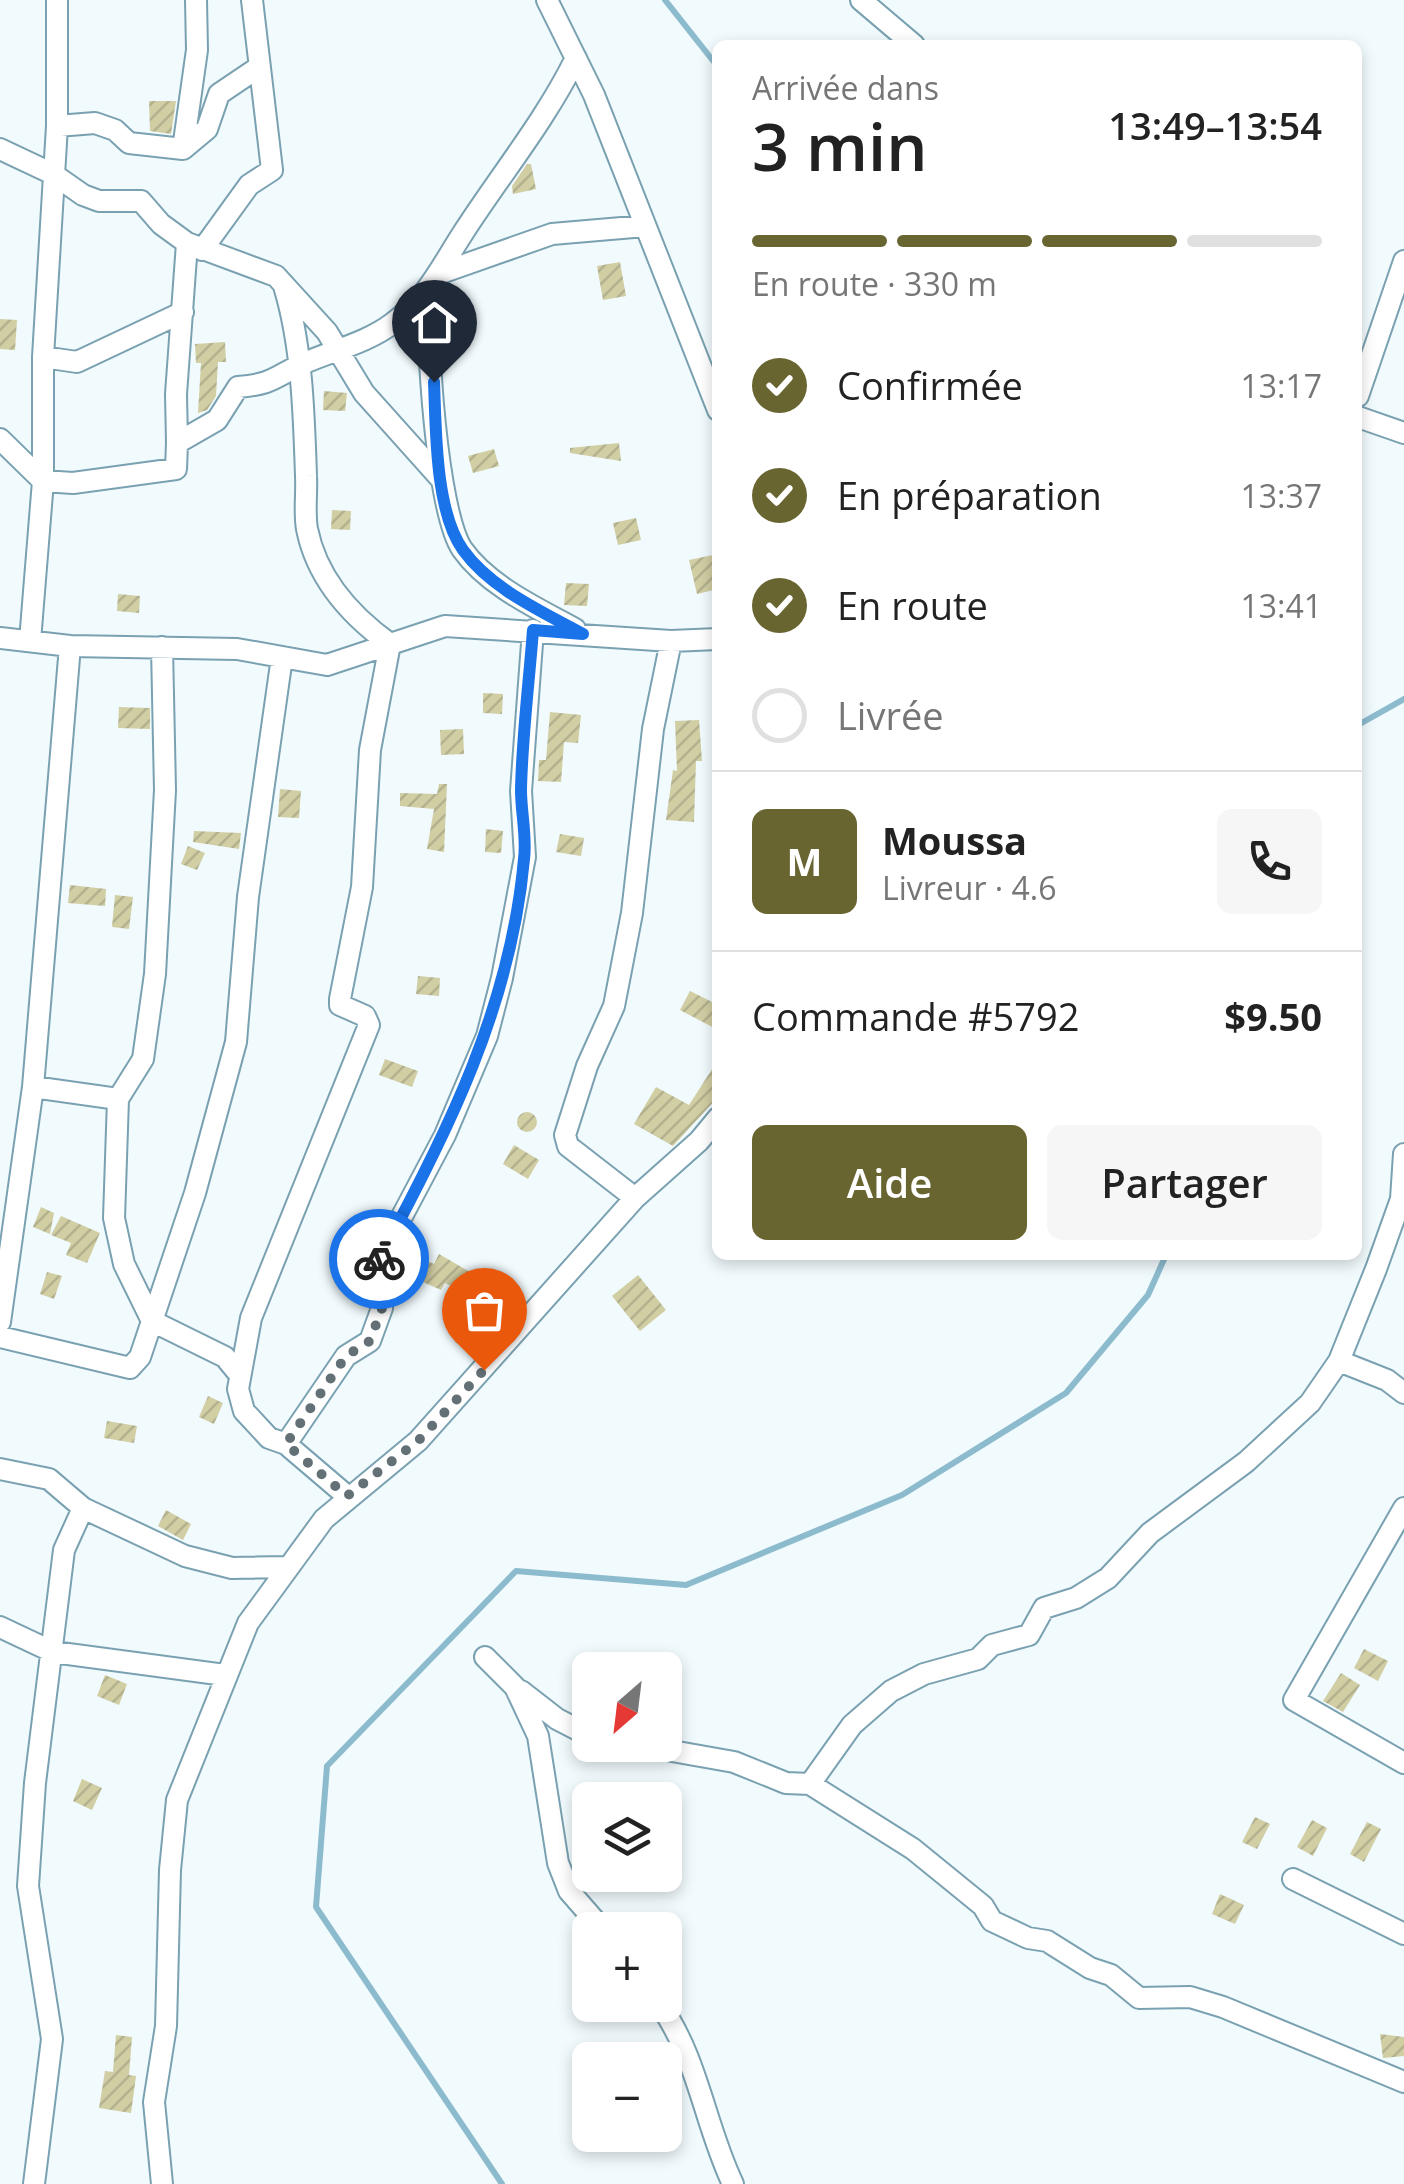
<!DOCTYPE html>
<html lang="fr">
<meta charset="utf-8">
<style>
body{margin:0;font-family:"Open Sans",sans-serif;background:#f6f6f6;color:#222;height:100vh;display:flex;flex-direction:column;font-size:38px;white-space:nowrap}
*{box-sizing:border-box;margin:0}
p{font-size:32px;color:#767676}
.icon{flex:none;width:55px;height:55px;fill:none;stroke:currentColor;stroke-width:2;stroke-linecap:round;stroke-linejoin:round}
.map{position:relative;flex:1;overflow:hidden}
.details{position:absolute;left:712px;top:40px;width:650px;height:1220px;display:flex;flex-direction:column;background:#fff;border-radius:15px;box-shadow:0 5px 15px #0003}
.details>*{flex:none}
.needle{width:65px;rotate:208deg}
.controls{position:absolute;left:572px;top:1652px;display:grid;gap:20px}
.controls a{display:grid;place-items:center;width:110px;height:110px;border-radius:15px;background:#fff;box-shadow:0 5px 15px #0003;font-size:50px}
.pin{position:absolute;display:grid;place-items:center;width:85px;height:85px;color:#fff;margin:-102px -42px;border-radius:50% 50% 50% 0;rotate:-45deg;box-shadow:0 0 10px #0007}
.pin .icon{rotate:45deg}
.courier{position:absolute;display:grid;place-items:center;width:100px;height:100px;margin:-50px;border:8px solid #1a73e8;border-radius:50%;background:#fff;color:#222;box-shadow:0 2px 12px #0007}
.summary em{font-style:normal;font-weight:600}
.summary div{display:flex;flex-direction:column-reverse}
.summary{display:flex;align-items:center;justify-content:space-between;height:170px;padding:0 40px}
h1{font-size:65px;font-weight:600;line-height:75px}
.bar{display:grid;grid-template-columns:repeat(4,1fr);gap:15px 10px;align-content:center;height:120px;padding:0 40px}
.bar i{height:12px;border-radius:8px;background:#e0e0e0}
.bar .on{background:#696531}
.bar p{grid-column:span 4}
.line{display:flex;align-items:center;gap:25px;padding:0 40px;border-top:2px solid #e0e0e0}
.line div{flex:1}
.round{display:grid;place-items:center;flex:none;width:105px;height:105px;border-radius:15px;background:#f6f6f6}
ol{padding:0 40px;list-style:none}
li{display:flex;align-items:center;gap:30px;height:110px}
li p{margin-inline-start:auto}
li .icon{padding:10px;border-radius:50%;background:#696531;color:#fff;stroke-width:4}
li:last-child{color:#767676}
li i{width:55px;height:55px;border:5px solid #e0e0e0;border-radius:50%}
.button{display:flex;gap:20px;margin-top:auto;padding:20px 40px}
.button a{flex:1;height:115px;border-radius:15px;background:#696531;color:#fff;font-size:40px;font-weight:600;line-height:115px;text-align:center}
.button a+a{background:#f6f6f6;color:#222}
.map>svg:first-child{display:block}
.lines{fill:none;stroke-linecap:round;stroke-linejoin:round}
.stream{stroke:#8dbbce;stroke-width:6}
.building{fill:url(#building-hatch)}
.street-casing{stroke:#7aa1b1;stroke-width:24}
.street{stroke:#fff;stroke-width:20}
.done{stroke:#637076;stroke-width:10;stroke-dasharray:0 18}
.route{stroke:#1a73e8;stroke-width:12}
</style>
<div class="map">
<svg width="1404" height="2184" viewBox="0 0 1404 2184">
<defs>
<pattern id="building-hatch" width="6" height="6" patternUnits="userSpaceOnUse" patternTransform="scale(2.5)"><rect width="6" height="6" fill="#d1cea4"/><path d="M-1 1l2-2M0 6l6-6M5 7l2-2" fill="none" stroke="#b3b18e"/></pattern>
</defs>
<rect width="100%" height="100%" fill="#f1fafd"/>
<g class="lines">
<path class="stream" d="M 665,0 L 718,67
M 1358,725 L 1404,699
M 502,2184 L 316,1907 L 327,1766 L 516,1571 L 686,1585 L 902,1495 L 1066,1393 L 1148,1295 L 1166,1255"/>
</g>
<path class="building" d="M 149,101 L 176,101 L 171,134 L 150,131 Z
M 527,164 L 531,164 L 536,189 L 513,194 L 512,186 Z
M 620,262 L 626,296 L 603,300 L 597,266 Z
M 0,319 L 17,320 L 15,350 L 0,349 Z
M 225,342 L 226,362 L 218,362 L 216,396 L 207,410 L 198,413 L 201,363 L 196,363 L 195,344 Z
M 324,391 L 347,393 L 345,411 L 323,410 Z
M 619,443 L 621,461 L 570,453 L 570,448 Z
M 494,449 L 499,466 L 473,473 L 468,456 Z
M 332,510 L 351,511 L 350,530 L 331,529 Z
M 636,518 L 641,540 L 618,545 L 613,523 Z
M 718,554 L 718,589 L 697,594 L 689,560 Z
M 566,583 L 589,584 L 587,606 L 564,605 Z
M 118,594 L 140,596 L 139,613 L 117,611 Z
M 483,693 L 503,694 L 502,714 L 483,713 Z
M 119,707 L 150,708 L 150,729 L 118,728 Z
M 550,712 L 581,715 L 578,743 L 564,742 L 561,782 L 538,781 L 539,760 L 546,760 Z
M 699,720 L 702,761 L 696,761 L 694,822 L 666,820 L 673,770 L 677,771 L 675,721 Z
M 463,729 L 464,754 L 441,755 L 440,730 Z
M 439,784 L 447,784 L 444,852 L 427,849 L 434,809 L 400,806 L 400,793 L 437,794 Z
M 280,789 L 301,791 L 299,818 L 278,817 Z
M 486,829 L 503,831 L 501,853 L 485,852 Z
M 194,831 L 241,833 L 239,849 L 193,842 Z
M 560,834 L 584,838 L 581,856 L 556,852 Z
M 188,846 L 205,853 L 197,870 L 181,864 Z
M 70,885 L 106,889 L 105,906 L 68,903 Z
M 115,895 L 133,897 L 129,929 L 112,927 Z
M 418,976 L 440,978 L 439,996 L 416,994 Z
M 690,991 L 718,1005 L 718,1030 L 680,1010 Z
M 385,1059 L 418,1071 L 412,1087 L 379,1075 Z
M 718,1060 L 718,1097 L 673,1146 L 634,1124 L 656,1087 L 689,1105 Z
M517 1122a10 10 0 1 1 20 0a10 10 0 1 1-20 0Z
M 514,1145 L 539,1160 L 528,1179 L 503,1164 Z
M 41,1207 L 54,1213 L 50,1234 L 33,1227 Z
M 61,1216 L 100,1233 L 87,1263 L 66,1255 L 71,1243 L 51,1235 Z
M 439,1254 L 518,1300 L 498,1330 L 487,1324 L 469,1350 L 455,1342 L 478,1299 L 445,1283 L 441,1290 L 414,1278 L 423,1259 L 434,1264 Z
M 47,1272 L 62,1276 L 54,1299 L 40,1294 Z
M 638,1275 L 666,1310 L 640,1331 L 612,1296 Z
M 208,1396 L 223,1403 L 214,1424 L 199,1417 Z
M 107,1421 L 137,1426 L 134,1443 L 104,1438 Z
M 166,1510 L 191,1524 L 183,1540 L 158,1526 Z
M 1364,1649 L 1388,1661 L 1378,1681 L 1354,1668 Z
M 1341,1673 L 1360,1685 L 1343,1712 L 1323,1701 Z
M 105,1675 L 127,1684 L 119,1705 L 97,1696 Z
M 82,1779 L 102,1788 L 92,1810 L 73,1801 Z
M 1255,1817 L 1270,1824 L 1257,1849 L 1242,1842 Z
M 1312,1820 L 1327,1828 L 1313,1856 L 1297,1847 Z
M 1367,1822 L 1381,1829 L 1364,1862 L 1350,1854 Z
M 1220,1894 L 1244,1905 L 1235,1924 L 1212,1914 Z
M 1380,2034 L 1404,2037 L 1404,2056 L 1383,2058 Z
M 116,2035 L 132,2037 L 129,2075 L 136,2076 L 131,2113 L 99,2108 L 105,2071 L 113,2072 Z"/>
<g class="lines">
<g class="street-casing">
<path id="street" d="M 547,0 L 594,95 L 718,410
M 861,0 L 914,45
M 57,126 L 95,123 L 115,130 L 129,143 L 183,149 L 207,129 L 219,94 L 259,67
M 0,149 L 53,174 L 83,195 L 99,201 L 141,201 L 161,224 L 187,243 L 276,276 L 327,332 L 364,393 L 441,479
M 183,149 L 197,50 L 196,0
M 202,250 L 249,185 L 272,170 L 252,0
M 441,273 L 552,234 L 645,226
M 284,286 C 302,345 304,414 306,476 C 307,493 304,512 307,529 C 317,579 351,616 390,644 L 370,750 L 362,887 L 340,999 L 340,1005 L 365,1016 L 369,1025 L 251,1318 L 238,1389 L 244,1411 L 269,1438 L 286,1444 L 347,1496
M 430,290 C 425,337 437,511 462,549 C 488,586 537,608 575,629
M 43,357 L 77,362 L 183,312
M 1358,396 L 1404,261
M 1358,417 L 1404,433
M 0,439 L 43,481 L 73,483 L 176,469 L 177,443 L 217,420 L 238,387 C 273,384 273,378 302,364 C 331,351 367,343 393,323 C 427,298 441,267 463,233 C 501,174 545,121 576,58
M 177,443 L 176,394 L 187,243
M 0,638 L 70,646 L 237,649 L 327,665 L 445,626 L 671,641 L 718,639
M 30,641 L 43,481 L 43,357 L 57,126 L 57,0
M 33,1087 L 118,1099 L 143,1059 L 155,974 L 165,790 L 162,647
M 118,1099 L 114,1218 L 124,1264 L 152,1321 L 225,1357 L 239,1374
M 635,1198 L 568,1146 L 565,1135 L 587,1066 L 614,1006 L 632,913 L 653,729 L 671,641
M 0,1322 L 33,1087 L 70,646
M 0,1337 L 130,1368 L 140,1357 L 195,1193 L 236,1042 L 248,897 L 282,657
M 1339,1361 L 1387,1380 L 1404,1393
M 286,1444 L 346,1356 L 370,1341 L 382,1308 L 370,1282 L 373,1271 L 445,1135 L 487,1036 L 502,978 L 525,857 L 521,791 L 533,630
M 0,1469 L 49,1479 L 83,1508 L 185,1556 L 232,1568 L 287,1567
M 1404,1508 L 1294,1700 L 1404,1763
M 0,1627 L 53,1652 L 225,1675
M 485,1657 L 515,1687 L 538,1736 L 558,1863 L 569,1891 L 603,1930
M 521,1691 L 557,1719 L 590,1736
M 638,1745 L 734,1762 L 786,1783 L 810,1784 L 913,1849 L 983,1906 L 992,1921 L 1028,1938 L 1047,1941 L 1090,1968 L 1111,1975 L 1139,1998 L 1190,1997 L 1223,2007 L 1404,2082
M 810,1784 L 852,1725 L 891,1691 L 924,1674 L 978,1659 L 992,1645 L 1029,1635 L 1044,1608 L 1076,1598 L 1108,1578 L 1150,1533 L 1246,1462 L 1310,1403 L 1339,1361 L 1376,1269 L 1401,1199 L 1404,1154
M 1293,1879 L 1404,1934
M 660,2005 C 698,2058 705,2126 733,2184
M 34,2184 L 52,2039 L 28,1886 L 35,1783 L 64,1550 L 83,1508
M 162,2184 L 154,2102 L 166,2026 L 170,1870 L 177,1800 L 248,1623 L 324,1519 L 418,1441 L 635,1198 L 699,1141 L 718,1118"/>
</g>
<use href="#street" class="street"/>
</g>
<g class="lines">
<path class="done" d="M 379,1259 L 370,1282 L 382,1308 L 370,1341 L 346,1356 L 286,1444 L 347,1496 L 418,1441 L 484,1370"/>
<path class="route" d="M 379,1259 C 448,1132 511,1005 524,859 C 527,837 521,813 521,790 C 522,737 529,683 533,630 L 583,634 C 543,612 491,589 463,550 C 435,511 436,429 434,382"/>
</g>
</svg>
<div class="controls">
<a><svg class="needle" viewBox="-14 -14 28 28"><path d="M0-13l5 13h-10z" fill="#e53935"/><path d="M0 13l5-13h-10z" fill="#767676"/></svg></a>
<a><svg class="icon" aria-label="layers" viewBox="0 0 24 24"><path d="M12 4l9 5-9 5-9-5zM3 14l9 5 9-5"/></svg></a>
<a>+</a>
<a>−</a>
</div>
<div class="pin" style="left:484px;top:1370px;background:#ea580c"><svg class="icon" aria-label="bag" viewBox="0 0 24 24"><path d="M5 8h14l-1 12H6zM9 8a3 3 0 0 1 6 0"/></svg></div>
<div class="pin" style="left:434px;top:382px;background:#1f2937"><svg class="icon" aria-label="home" viewBox="0 0 24 24"><path d="M3 11l9-7 9 7M6 9v11h12V9"/></svg></div>
<div class="courier" style="left:379px;top:1259px"><svg class="icon" aria-label="bike" viewBox="0 0 24 24"><circle cx="6" cy="16" r="4"/><circle cx="18" cy="16" r="4"/><path d="M6 16l4-8h5l3 8M10 8l3 8H6M13 5h3"/></svg></div>
<section class="details">
<div class="summary"><div><h1>3 min</h1><p>Arrivée dans</p></div><em>13:49–13:54</em></div>
<div class="bar"><i class="on"></i><i class="on"></i><i class="on"></i><i></i><p>En route · 330 m</p></div>
<ol>
<li><svg class="icon" aria-label="check" viewBox="0 0 24 24"><path d="M5 12l5 5 9-10"/></svg>Confirmée<p>13:17</p></li>
<li><svg class="icon" aria-label="check" viewBox="0 0 24 24"><path d="M5 12l5 5 9-10"/></svg>En préparation<p>13:37</p></li>
<li><svg class="icon" aria-label="check" viewBox="0 0 24 24"><path d="M5 12l5 5 9-10"/></svg>En route<p>13:41</p></li>
<li><i></i>Livrée</li>
</ol>
<div class="line" style="height:180px"><b class="round" style="background:#696531;color:#fff">M</b><div><b>Moussa</b><p>Livreur · 4.6</p></div><a class="round"><svg class="icon" aria-label="phone" viewBox="0 0 24 24"><path d="M5 4h4l2 5-3 2q2 4 5 5l2-3 5 2v4C11 20 4 13 5 4z"/></svg></a></div>
<div class="line" style="height:130px"><div>Commande #5792</div><b>$9.50</b></div>
<div class="button"><a>Aide</a><a>Partager</a></div>
</section>
</div>
